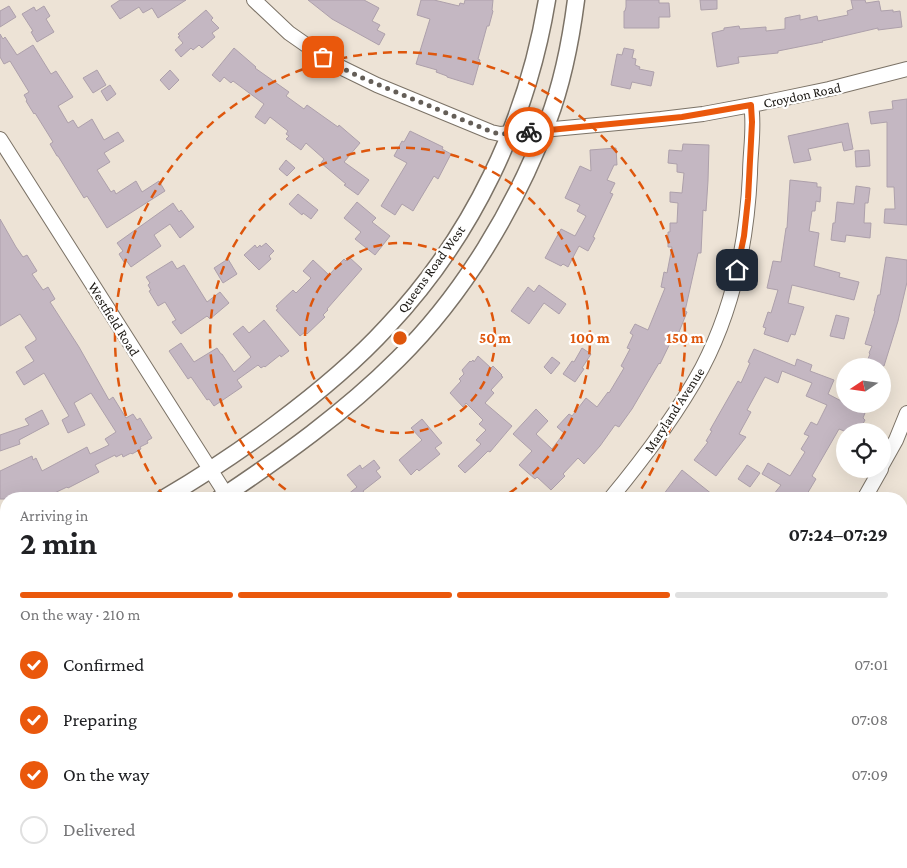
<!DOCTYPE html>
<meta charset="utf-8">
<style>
body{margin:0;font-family:"Crimson Pro",serif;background:#f6f6f6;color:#202124;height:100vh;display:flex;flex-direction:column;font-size:19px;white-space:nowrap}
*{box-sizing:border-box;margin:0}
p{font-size:16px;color:#757577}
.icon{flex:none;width:28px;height:28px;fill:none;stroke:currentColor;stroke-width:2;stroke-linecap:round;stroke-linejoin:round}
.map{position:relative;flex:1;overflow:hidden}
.panel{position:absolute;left:0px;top:492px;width:908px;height:376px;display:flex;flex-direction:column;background:#fff;border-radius:20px 20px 0 0;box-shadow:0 5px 20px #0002}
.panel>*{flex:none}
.needle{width:32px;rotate:257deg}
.fabs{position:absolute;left:836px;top:358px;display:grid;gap:10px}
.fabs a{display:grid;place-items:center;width:55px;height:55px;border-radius:50%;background:#fff;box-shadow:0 5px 20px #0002;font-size:25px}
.pin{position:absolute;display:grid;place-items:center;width:42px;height:42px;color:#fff;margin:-21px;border-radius:10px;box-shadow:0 2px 8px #0006}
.courier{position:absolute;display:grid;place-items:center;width:50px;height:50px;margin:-25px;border:4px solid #ea580c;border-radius:50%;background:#fff;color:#222;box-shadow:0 1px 6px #0007}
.summary em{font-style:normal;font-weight:700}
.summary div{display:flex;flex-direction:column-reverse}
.summary{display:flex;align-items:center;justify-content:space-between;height:85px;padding:0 20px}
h1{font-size:32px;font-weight:700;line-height:38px}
.bar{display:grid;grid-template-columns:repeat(4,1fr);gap:8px 5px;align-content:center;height:60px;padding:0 20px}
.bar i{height:6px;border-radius:4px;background:#e0e0e0}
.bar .current{background:#ea580c}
.bar p{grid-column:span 4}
ol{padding:0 20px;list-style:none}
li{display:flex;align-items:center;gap:15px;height:55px}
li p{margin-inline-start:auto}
li .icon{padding:5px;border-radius:50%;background:#ea580c;color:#fff;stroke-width:4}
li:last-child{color:#757577}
li i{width:28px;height:28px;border:2px solid #e0e0e0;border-radius:50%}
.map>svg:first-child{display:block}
.building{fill:#c4b7c2;stroke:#ada0ab}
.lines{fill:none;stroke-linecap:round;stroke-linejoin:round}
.service-casing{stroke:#7b7266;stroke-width:9}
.minor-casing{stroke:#7b7266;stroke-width:16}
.tertiary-casing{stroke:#7b7266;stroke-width:19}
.service{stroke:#fff;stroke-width:7}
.minor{stroke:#fff;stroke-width:14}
.tertiary{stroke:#fff;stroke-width:16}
.done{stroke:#645e57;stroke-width:5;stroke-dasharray:0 9}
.route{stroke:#ea580c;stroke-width:6}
.ring{fill:none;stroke:#de560c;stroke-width:2.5;stroke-dasharray:9 6}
.labels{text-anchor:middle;stroke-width:4.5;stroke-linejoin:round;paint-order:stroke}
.street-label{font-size:14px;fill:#1a1712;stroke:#fff}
.centre{fill:#de560c;stroke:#fff;stroke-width:2.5}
.ring-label{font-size:15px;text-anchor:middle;font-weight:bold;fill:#de560c;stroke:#fff;stroke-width:4.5;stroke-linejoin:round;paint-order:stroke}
</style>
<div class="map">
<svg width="907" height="868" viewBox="0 0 907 868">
<rect width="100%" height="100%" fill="#ede3d6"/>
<path class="building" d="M 120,0 L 186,0 L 158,18 L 152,8 L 143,13 L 139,7 L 120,19 L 111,6 Z
M 308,0 L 364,0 L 379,8 L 372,21 L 380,25 L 377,30 L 385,34 L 379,45 L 332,19 Z
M 421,0 L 434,0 L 459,6 L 460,3 L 464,4 L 465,0 L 493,0 L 492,10 L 493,11 L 489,26 L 487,26 L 478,59 L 480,60 L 473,85 L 447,77 L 447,76 L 436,72 L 437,70 L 416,64 L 430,19 L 417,15 Z
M 626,0 L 659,0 L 659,3 L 669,3 L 670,17 L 659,17 L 659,28 L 624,28 L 624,11 L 625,11 L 626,7 Z
M 700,0 L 717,0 L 717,9 L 701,10 Z
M 851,0 L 865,0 L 866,3 L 879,1 L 881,11 L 893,10 L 893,12 L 900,11 L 902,27 L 878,30 L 878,28 L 822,41 L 823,42 L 778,51 L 778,53 L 738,57 L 739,63 L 717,67 L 712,33 L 724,30 L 724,28 L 739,26 L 740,29 L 766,27 L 766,31 L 785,29 L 785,18 L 800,15 L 800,20 L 817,16 L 818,21 L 848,15 L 847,11 L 853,9 Z
M 9,6 L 16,17 L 0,27 L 0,11 Z
M 44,6 L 50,16 L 46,19 L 54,32 L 37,42 L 31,32 L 33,31 L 22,14 L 34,7 L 36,11 Z
M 206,10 L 213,18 L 211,20 L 219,28 L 212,33 L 215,37 L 202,48 L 199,45 L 193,50 L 191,48 L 181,57 L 175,50 L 183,43 L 178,37 L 180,36 L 178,34 Z
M 0,34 L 3,39 L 5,37 L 17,55 L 33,45 L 51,74 L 56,71 L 73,97 L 58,106 L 68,123 L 73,120 L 78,128 L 92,119 L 104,140 L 118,132 L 124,141 L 104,153 L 110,162 L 97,170 L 111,192 L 114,190 L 116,194 L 136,181 L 142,192 L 159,181 L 165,191 L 107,228 L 87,196 L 84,198 L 58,156 L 57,156 L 50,144 L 53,142 L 35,113 L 34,114 L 26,101 L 27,100 L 24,95 L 29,92 L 10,61 L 4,64 L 0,57 Z
M 234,48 L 256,67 L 255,68 L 289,92 L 286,96 L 304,109 L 307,105 L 338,127 L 339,125 L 360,143 L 344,162 L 369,180 L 358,195 L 344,185 L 346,184 L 321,163 L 324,159 L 306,143 L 301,150 L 286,139 L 289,136 L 286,134 L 288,131 L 270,117 L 265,124 L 255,117 L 264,104 L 233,81 L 231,83 L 224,77 L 220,82 L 212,75 Z
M 624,48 L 634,50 L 632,58 L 636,59 L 635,65 L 640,67 L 639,69 L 654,72 L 651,86 L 632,82 L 630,89 L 611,85 L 617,54 L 622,55 Z
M 97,70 L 106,85 L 93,93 L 83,78 Z
M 170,70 L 179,80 L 169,90 L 160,80 Z
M 110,85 L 116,94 L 107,101 L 101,91 Z
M 907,99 L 907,225 L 884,223 L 885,209 L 895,209 L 894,187 L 887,187 L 887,122 L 871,124 L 869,112 L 893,109 L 892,101 Z
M 848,123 L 853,149 L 844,151 L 842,142 L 808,149 L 811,160 L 794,163 L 788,136 Z
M 410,131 L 443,147 L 442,149 L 451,154 L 438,179 L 434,176 L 413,211 L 402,204 L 395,215 L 381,206 L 407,163 L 394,156 L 402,141 L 404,142 Z
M 683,144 L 709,145 L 708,181 L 706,211 L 703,210 L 701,253 L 698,253 L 685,311 L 687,312 L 679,332 L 676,331 L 660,364 L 659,363 L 632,409 L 619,427 L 615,425 L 600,446 L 584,464 L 578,458 L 563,474 L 565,476 L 551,490 L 537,477 L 535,479 L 519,465 L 532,451 L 513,434 L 536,409 L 548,421 L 536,434 L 552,449 L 564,433 L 557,427 L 569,414 L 572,416 L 586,398 L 597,407 L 608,392 L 609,393 L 624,368 L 621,366 L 630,349 L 627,348 L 633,335 L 630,333 L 635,324 L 648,330 L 665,288 L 661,287 L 664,272 L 667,273 L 672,247 L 668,247 L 668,232 L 670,232 L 670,223 L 677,223 L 678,203 L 670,202 L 670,192 L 682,193 L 684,173 L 677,172 L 677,164 L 668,163 L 669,150 L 682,151 Z
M 616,148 L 617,165 L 614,165 L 607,180 L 615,183 L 610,193 L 613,194 L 593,237 L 595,238 L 588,251 L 579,246 L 568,267 L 563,264 L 561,266 L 545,258 L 561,229 L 575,236 L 586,216 L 577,211 L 580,205 L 565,198 L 580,166 L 591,171 L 590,150 Z
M 869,150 L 870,166 L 856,167 L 855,151 Z
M 286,160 L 295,168 L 287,176 L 279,169 Z
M 790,180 L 817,183 L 817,187 L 821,187 L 820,202 L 816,201 L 815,211 L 812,211 L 809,231 L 819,233 L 814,266 L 840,273 L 839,277 L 859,282 L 854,300 L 792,285 L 788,303 L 804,307 L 795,335 L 791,334 L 788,342 L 764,334 L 766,328 L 763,327 L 768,312 L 771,313 L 778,290 L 767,288 L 773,261 L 781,262 L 786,228 L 787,228 Z
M 856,186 L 870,188 L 868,203 L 865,203 L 864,223 L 871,223 L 870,238 L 846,235 L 845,242 L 831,240 L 833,223 L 835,223 L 837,202 L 854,204 Z
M 298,194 L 318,210 L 311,219 L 303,213 L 302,215 L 289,204 Z
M 357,202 L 376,218 L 372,222 L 390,236 L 375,255 L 355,239 L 361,232 L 344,218 Z
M 173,203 L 179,212 L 181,210 L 194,227 L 180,238 L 170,224 L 154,235 L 161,246 L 131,267 L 126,260 L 124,262 L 119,254 L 123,251 L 117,243 Z
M 0,219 L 16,247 L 23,257 L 27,255 L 37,271 L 32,274 L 43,290 L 48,287 L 55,299 L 50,302 L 79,347 L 109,400 L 113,397 L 126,418 L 133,414 L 137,420 L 140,418 L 152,438 L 147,441 L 148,443 L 140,447 L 141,449 L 132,454 L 131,453 L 123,457 L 122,454 L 116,457 L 115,455 L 95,465 L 99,472 L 68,488 L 67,487 L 42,499 L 0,499 L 0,471 L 32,456 L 33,460 L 36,458 L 42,471 L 87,447 L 90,454 L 109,445 L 105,439 L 116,432 L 91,393 L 74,403 L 85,425 L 68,433 L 62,420 L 69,416 L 44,373 L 24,385 L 16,372 L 34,361 L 25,347 L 36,340 L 36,338 L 20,314 L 0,326 Z
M 266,243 L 274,251 L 269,256 L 271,259 L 259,270 L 244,255 L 255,245 L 257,248 L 260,245 L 261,247 Z
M 349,257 L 362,269 L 327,309 L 328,310 L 323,315 L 325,317 L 307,334 L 305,332 L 300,336 L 276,310 L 278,309 L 276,306 L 293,290 L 296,293 L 311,278 L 303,271 L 313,260 L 329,275 L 344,259 L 346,261 Z
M 886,257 L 907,260 L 907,282 L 898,321 L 884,366 L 865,366 L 870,354 L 869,353 L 872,346 L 865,344 L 875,311 L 874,311 L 878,295 L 880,295 Z
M 228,259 L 237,274 L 223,283 L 214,268 Z
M 172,261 L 177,269 L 184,265 L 207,302 L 220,292 L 229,303 L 210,319 L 207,316 L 181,334 L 172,322 L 176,320 L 165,302 L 158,306 L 149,291 L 151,290 L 148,285 L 150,283 L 146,277 Z
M 539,285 L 566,304 L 559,314 L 544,303 L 529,324 L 511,311 L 528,287 L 534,292 Z
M 836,315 L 849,318 L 844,339 L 830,336 Z
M 264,320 L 289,351 L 281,357 L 280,355 L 265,367 L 264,366 L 261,368 L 258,365 L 237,380 L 242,387 L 214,406 L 209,399 L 207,400 L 191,377 L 188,379 L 169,351 L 181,343 L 194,362 L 217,348 L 221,354 L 222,354 L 234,372 L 251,357 L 233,334 L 243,326 L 249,333 Z
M 582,348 L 591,354 L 582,368 L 584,369 L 575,382 L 563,374 L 572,361 L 574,362 Z
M 754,349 L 795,366 L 797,359 L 812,365 L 810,371 L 834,380 L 828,394 L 845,403 L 845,404 L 865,413 L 863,418 L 865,420 L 859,431 L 844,431 L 839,429 L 812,476 L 816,479 L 804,499 L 770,499 L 781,485 L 762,474 L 768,463 L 790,476 L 805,452 L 801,449 L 809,436 L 804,434 L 811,422 L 817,425 L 827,405 L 806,396 L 812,383 L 782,371 L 778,383 L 765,377 L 747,410 L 751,412 L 739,434 L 746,437 L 716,476 L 694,460 L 708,442 L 706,441 L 712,431 L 710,430 L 738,381 L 741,383 L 750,363 L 748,362 Z
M 478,356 L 491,368 L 493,366 L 502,375 L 501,376 L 503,377 L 491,390 L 494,393 L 485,403 L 512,426 L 490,452 L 488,451 L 476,463 L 465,473 L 458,466 L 481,444 L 476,440 L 486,430 L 479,424 L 483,420 L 466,403 L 463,407 L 450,393 L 461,381 L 459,379 L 464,374 L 462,370 L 470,361 L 471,362 L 473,360 L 474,362 Z
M 552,357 L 560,363 L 551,374 L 544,367 Z
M 42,410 L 49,424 L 19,440 L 20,444 L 0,451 L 0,435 L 29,425 L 25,419 Z
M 422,419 L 442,443 L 435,448 L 440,454 L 419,471 L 417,469 L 411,475 L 399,460 L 422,440 L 411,428 Z
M 374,460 L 380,468 L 376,471 L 381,477 L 363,491 L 369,499 L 342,499 L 357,487 L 347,475 L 360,465 L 362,469 Z
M 747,465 L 760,473 L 750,487 L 738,479 Z
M 682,470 L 718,499 L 660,499 Z"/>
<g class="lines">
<g class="service-casing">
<path id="service" d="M 901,679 L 907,676
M 859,868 L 859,862"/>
</g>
<g class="minor-casing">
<path id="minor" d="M 254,0 L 289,33 L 332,63 L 377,85 L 491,132 L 500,134 L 661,119 L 703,114 L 767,102 L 829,89 L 907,69
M 0,139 L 229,499
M 882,465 L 896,440 L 907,413
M 610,499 C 644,458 676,416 702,368 C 733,309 747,240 750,174 C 750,152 755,126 751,105
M 864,499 L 881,469
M 901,768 L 907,786
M 901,842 L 907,841
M 460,862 L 463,868
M 30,868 L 46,862
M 488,868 L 496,862
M 799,868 L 808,862"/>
</g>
<g class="tertiary-casing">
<path id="tertiary" d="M 163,499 C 202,476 240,451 276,424 C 315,395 354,363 387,327 C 472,237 527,122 547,0
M 219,499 C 282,457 344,413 398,359 C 463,295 516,207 548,121 C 562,84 571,39 576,0
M 0,579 L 6,576
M 0,611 L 6,608"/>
</g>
<use href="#service" class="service"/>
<use href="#minor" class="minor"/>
<use href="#tertiary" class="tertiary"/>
</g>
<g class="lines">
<path class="done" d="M 323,57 L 332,63 L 360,77 L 492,132 L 500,134 L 529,132"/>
<path class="route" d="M 529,132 L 682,117 L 751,105 L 752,122 L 748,199 L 744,236 L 737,270"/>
</g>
<g class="ring">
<circle cx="400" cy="338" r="95"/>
<path d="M298 498A190 190 0 1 1 502 498"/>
<path d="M164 497A285 285 0 1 1 636 497"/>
</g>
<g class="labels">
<g class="street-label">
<text transform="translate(802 95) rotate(-12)" y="5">Croydon Road</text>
<text transform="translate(431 269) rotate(-54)" y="5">Queens Road West</text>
<text transform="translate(114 319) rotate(58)" y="5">Westfield Road</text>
<text transform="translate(674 410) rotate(-57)" y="5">Maryland Avenue</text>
</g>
</g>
<circle cx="400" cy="338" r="8" class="centre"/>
<g class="ring-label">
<text x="495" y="343">50 m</text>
<text x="590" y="343">100 m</text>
<text x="685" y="343">150 m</text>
</g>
</svg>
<div class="fabs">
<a><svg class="needle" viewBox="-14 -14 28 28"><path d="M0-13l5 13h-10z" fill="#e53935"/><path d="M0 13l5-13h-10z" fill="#757577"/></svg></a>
<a><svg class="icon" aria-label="locate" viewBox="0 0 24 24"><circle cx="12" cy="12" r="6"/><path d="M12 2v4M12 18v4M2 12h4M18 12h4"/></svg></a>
</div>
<div class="pin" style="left:323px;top:57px;background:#ea580c"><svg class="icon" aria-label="bag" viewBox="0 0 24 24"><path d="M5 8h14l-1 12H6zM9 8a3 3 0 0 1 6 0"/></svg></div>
<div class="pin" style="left:737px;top:270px;background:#1f2937"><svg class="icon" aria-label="home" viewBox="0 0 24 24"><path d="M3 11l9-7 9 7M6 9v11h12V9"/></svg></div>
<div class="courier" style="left:529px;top:132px"><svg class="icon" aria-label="bike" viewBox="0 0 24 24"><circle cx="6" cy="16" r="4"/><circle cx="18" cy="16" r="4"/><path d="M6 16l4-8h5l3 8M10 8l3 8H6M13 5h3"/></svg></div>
<section class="panel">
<div class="summary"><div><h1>2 min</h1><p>Arriving in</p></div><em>07:24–07:29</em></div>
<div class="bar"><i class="current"></i><i class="current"></i><i class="current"></i><i></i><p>On the way · 210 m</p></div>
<ol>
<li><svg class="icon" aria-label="check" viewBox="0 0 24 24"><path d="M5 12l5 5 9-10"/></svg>Confirmed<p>07:01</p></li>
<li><svg class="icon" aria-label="check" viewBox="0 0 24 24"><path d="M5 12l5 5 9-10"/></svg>Preparing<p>07:08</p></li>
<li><svg class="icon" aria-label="check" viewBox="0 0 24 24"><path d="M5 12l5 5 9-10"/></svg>On the way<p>07:09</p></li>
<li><i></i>Delivered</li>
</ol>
</section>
</div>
